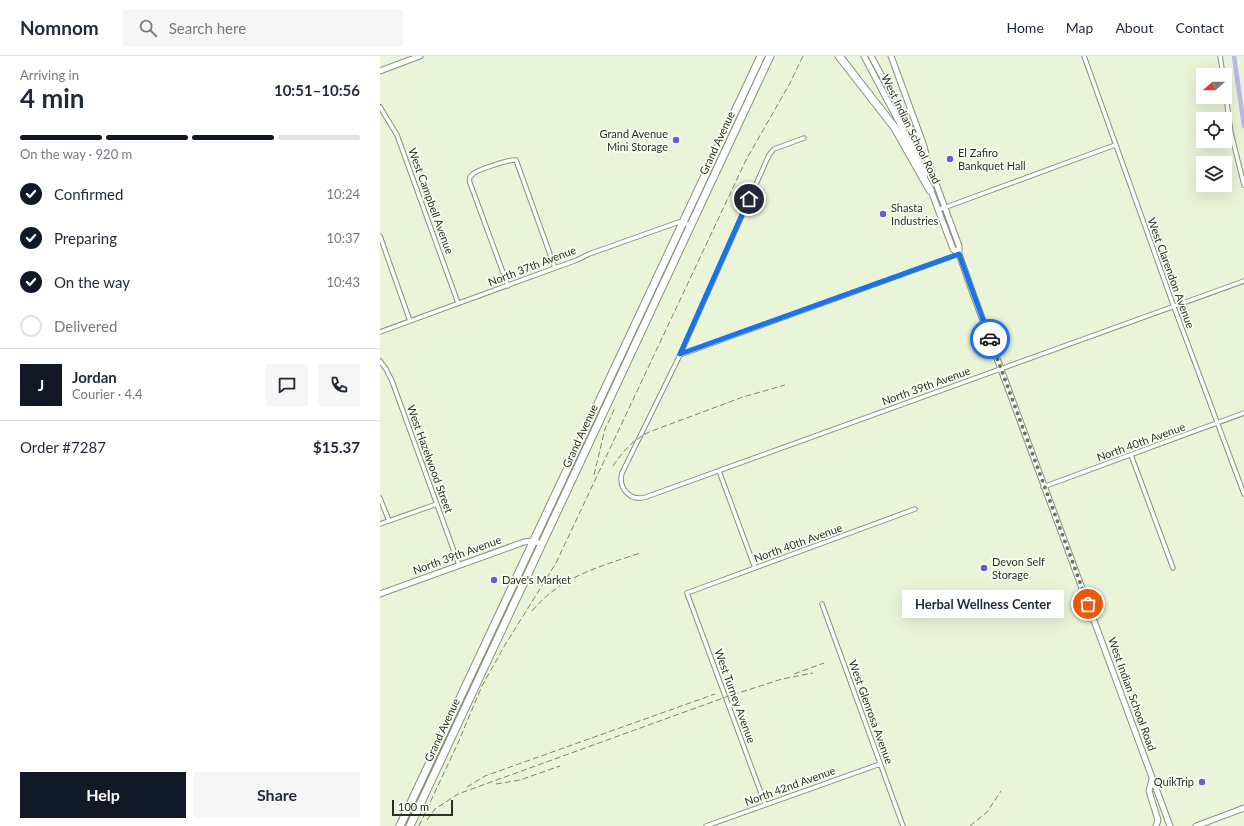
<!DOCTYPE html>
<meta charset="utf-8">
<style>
body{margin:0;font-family:Lato,sans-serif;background:#f6f6f7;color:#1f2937;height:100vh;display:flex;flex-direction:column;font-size:15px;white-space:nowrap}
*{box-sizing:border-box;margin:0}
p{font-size:13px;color:#747a83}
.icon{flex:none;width:22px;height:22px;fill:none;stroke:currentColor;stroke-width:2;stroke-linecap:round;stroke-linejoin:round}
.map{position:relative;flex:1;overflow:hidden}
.drawer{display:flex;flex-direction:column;background:#fff;width:380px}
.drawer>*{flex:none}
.needle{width:26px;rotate:250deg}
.tools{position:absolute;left:816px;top:12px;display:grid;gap:8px}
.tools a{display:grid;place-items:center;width:36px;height:36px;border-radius:0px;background:#fff;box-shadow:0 4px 16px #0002;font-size:20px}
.scale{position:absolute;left:12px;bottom:10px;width:61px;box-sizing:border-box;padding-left:4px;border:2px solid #2b2f24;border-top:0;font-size:11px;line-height:14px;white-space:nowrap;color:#2b2f24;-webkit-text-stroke:3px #fafef3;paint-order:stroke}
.pin{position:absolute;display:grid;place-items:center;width:34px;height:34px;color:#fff;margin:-17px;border:2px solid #fff;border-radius:50%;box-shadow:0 1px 4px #0007}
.courier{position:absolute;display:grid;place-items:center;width:40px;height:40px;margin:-20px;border:3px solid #1a73e8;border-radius:50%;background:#fff;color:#222;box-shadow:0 1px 5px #0007}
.bubble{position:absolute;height:28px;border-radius:0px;background:#fff;box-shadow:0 4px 16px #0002;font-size:13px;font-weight:700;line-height:28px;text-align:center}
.head em{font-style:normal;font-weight:700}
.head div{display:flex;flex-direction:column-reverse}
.head{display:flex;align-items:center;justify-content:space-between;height:68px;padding:0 20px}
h1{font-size:26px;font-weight:700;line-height:30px}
.bar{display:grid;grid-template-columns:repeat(4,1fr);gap:6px 4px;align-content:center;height:48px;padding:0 20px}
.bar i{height:5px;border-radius:3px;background:#e0e1e3}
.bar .active{background:#111827}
.bar p{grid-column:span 4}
.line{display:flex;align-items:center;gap:10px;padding:0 20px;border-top:1px solid #e0e1e3}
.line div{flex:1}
.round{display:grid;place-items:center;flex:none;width:42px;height:42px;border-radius:0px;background:#f6f6f7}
ol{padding:0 20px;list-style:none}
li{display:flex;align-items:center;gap:12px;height:44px}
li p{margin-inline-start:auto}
li .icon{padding:4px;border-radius:50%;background:#111827;color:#fff;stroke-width:4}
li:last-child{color:#747a83}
li i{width:22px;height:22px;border:2px solid #e0e1e3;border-radius:50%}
.cta{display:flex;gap:8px;margin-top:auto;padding:8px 20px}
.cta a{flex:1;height:46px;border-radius:0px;background:#111827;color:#fff;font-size:16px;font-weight:700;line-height:46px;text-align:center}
.cta a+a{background:#f6f6f7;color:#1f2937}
header{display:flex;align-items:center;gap:24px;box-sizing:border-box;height:56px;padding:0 20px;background:#fff;border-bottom:1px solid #e0e1e3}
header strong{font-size:19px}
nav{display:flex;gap:22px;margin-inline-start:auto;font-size:14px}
.search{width:280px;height:36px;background:#f6f6f7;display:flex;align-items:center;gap:10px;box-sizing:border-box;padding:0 14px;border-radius:0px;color:#747a83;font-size:15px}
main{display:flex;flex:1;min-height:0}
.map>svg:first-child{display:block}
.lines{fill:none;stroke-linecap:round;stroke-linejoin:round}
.canal{stroke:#b7bbe6;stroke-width:4.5}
.street-casing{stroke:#899279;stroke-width:5.5}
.secondary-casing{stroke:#899279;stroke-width:7}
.highway-casing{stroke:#899279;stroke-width:9}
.street{stroke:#fff;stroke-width:3.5}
.secondary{stroke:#fff;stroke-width:5}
.highway{stroke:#fff;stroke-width:7}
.rail{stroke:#7a816f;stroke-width:1;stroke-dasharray:6 3;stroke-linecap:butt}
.done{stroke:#6e7463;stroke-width:4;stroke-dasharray:0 7.2}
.route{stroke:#1a73e8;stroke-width:5}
.poi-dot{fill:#635dd6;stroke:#fafef3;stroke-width:1.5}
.labels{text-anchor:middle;stroke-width:3.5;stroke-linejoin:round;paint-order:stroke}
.street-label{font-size:11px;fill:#2b2f24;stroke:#fafef3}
.poi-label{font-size:11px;fill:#2b2f24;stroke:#fafef3;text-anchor:start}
</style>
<header>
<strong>Nomnom</strong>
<div class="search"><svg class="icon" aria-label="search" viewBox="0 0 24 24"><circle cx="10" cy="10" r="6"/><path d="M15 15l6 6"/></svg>Search here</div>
<nav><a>Home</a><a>Map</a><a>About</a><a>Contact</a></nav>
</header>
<main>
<section class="drawer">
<div class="head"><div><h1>4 min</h1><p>Arriving in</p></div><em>10:51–10:56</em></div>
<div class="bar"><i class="active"></i><i class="active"></i><i class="active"></i><i></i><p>On the way · 920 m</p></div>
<ol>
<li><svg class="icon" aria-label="check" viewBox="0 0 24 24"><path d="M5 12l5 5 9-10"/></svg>Confirmed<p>10:24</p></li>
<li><svg class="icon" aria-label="check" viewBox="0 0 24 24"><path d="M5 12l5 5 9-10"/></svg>Preparing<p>10:37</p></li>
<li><svg class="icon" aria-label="check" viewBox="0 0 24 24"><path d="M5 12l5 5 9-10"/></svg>On the way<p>10:43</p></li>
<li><i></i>Delivered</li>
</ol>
<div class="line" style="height:72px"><b class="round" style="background:#111827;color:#fff">J</b><div><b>Jordan</b><p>Courier · 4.4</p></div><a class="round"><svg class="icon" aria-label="chat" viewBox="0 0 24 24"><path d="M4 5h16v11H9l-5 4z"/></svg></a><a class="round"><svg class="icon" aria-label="phone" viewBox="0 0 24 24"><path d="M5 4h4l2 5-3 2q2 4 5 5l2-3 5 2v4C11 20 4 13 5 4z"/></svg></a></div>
<div class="line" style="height:52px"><div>Order #7287</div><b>$15.37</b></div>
<div class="cta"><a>Help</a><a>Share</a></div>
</section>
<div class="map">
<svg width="864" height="770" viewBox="0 0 864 770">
<rect width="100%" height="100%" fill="#eaf4d9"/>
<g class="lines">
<path class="canal" d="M 854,0 L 864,70"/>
<g class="street-casing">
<path id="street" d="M 704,0 L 794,251 L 864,438
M 840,0 L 843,19
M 845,33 L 851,77 L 864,129
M 0,51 L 17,79 L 78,247
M 424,82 L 394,93 L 389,99 L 300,299 L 242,417 C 238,432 250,446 266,441 L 864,225
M 558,154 L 735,89
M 0,180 L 30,265
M 128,230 L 90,127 C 89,123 89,121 93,118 C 97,114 130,103 136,104 L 175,212
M 0,276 L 175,212 L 197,204 L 209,198 L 299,166 L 311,169
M 300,299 L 579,198
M 0,305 L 6,313 L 12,325 L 79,509
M 751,399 L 793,512
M 339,415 L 375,512
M 663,431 L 864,357
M 0,442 L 9,465
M 0,468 L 57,448
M 442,548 L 523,770
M 385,748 L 307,537 L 535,453
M 326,770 L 500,708"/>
</g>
<g class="secondary-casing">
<path id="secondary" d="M 484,0 L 520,68 L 545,119
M 491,0 L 547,103 L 579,190 L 579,198 L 595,243 L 790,770
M 511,0 L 544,90 L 546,98
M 0,15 L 40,0
M 550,132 L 573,193 L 579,198
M 0,538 L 144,486 L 153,485 L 162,488
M 772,723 L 769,735 L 778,764 L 776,770
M 816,770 L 864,752"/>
</g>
<g class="highway-casing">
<path id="highway" d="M 459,0 L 515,72 L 550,134
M 20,770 L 381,0
M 30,770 L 390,0"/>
</g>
<use href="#street" class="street"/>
<use href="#secondary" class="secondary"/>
<use href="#highway" class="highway"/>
<path class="rail" d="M 233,410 C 243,395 253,384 269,376 L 363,341 L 405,329
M 214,419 L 225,373 L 235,352
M 152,555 C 181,520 219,511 260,497
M 414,618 L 444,607
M 116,728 L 140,724 L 180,710
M 87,731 L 105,720 L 335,638
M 47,764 L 55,753 L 78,738 L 346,641 L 402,623 L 433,617
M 39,770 L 78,687 L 102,630 L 125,589 L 176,507 L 366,104 L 410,27 L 423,0
M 590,770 L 607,756 L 621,735"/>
</g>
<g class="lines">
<path class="done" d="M 610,283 L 708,548"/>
<path class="route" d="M 369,143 L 300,298 L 579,198 L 610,283"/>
</g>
<g class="poi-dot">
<circle cx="296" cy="84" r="4"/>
<circle cx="570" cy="103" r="4"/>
<circle cx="503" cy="158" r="4"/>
<circle cx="604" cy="512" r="4"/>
<circle cx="114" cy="524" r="4"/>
<circle cx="822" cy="726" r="4"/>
</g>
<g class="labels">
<g class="street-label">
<text transform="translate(531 73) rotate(64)" y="4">West Indian School Road</text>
<text transform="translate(337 87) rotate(-65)" y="4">Grand Avenue</text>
<text transform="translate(51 145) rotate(70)" y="4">West Campbell Avenue</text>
<text transform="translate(152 210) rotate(-21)" y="4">North 37th Avenue</text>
<text transform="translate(791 217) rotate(70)" y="4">West Clarendon Avenue</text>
<text transform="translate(546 330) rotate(-20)" y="4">North 39th Avenue</text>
<text transform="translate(200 380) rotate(-65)" y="4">Grand Avenue</text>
<text transform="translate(761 386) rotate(-20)" y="4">North 40th Avenue</text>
<text transform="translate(50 403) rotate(70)" y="4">West Hazelwood Street</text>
<text transform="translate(418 487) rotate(-20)" y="4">North 40th Avenue</text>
<text transform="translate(77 499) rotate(-20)" y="4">North 39th Avenue</text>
<text transform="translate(752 638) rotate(70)" y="4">West Indian School Road</text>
<text transform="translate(355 640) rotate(70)" y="4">West Turney Avenue</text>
<text transform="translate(491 656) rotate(70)" y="4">West Glenrosa Avenue</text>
<text transform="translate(62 674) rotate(-65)" y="4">Grand Avenue</text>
<text transform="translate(410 730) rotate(-20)" y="4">North 42nd Avenue</text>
</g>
<g class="poi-label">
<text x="288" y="82" text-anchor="end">Grand Avenue<tspan x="288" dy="13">Mini Storage</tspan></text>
<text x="578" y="101">El Zafiro<tspan x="578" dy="13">Bankquet Hall</tspan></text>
<text x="511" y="156">Shasta<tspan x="511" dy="13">Industries</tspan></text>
<text x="612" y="510">Devon Self<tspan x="612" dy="13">Storage</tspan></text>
<text x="122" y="528">Dave's Market</text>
<text x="814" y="730" text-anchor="end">QuikTrip</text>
</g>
</g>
</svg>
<div class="tools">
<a><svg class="needle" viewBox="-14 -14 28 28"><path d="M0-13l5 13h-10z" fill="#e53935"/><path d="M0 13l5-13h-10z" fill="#747a83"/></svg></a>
<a><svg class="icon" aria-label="locate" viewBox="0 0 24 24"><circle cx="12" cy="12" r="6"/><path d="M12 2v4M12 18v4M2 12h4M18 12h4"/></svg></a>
<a><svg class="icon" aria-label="layers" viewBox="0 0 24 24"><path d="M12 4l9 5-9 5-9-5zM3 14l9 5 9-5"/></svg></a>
</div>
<div class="scale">100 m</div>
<div class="pin" style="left:708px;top:548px;background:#ea580c"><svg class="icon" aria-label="bag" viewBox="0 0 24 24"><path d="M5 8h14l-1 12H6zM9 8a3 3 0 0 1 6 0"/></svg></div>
<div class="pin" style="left:369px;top:143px;background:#1f2937"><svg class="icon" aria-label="home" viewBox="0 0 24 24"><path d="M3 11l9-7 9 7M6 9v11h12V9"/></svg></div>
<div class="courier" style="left:610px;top:283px"><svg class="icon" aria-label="car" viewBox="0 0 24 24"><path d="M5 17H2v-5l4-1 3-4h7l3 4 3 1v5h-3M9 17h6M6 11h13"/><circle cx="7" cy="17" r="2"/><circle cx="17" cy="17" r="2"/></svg></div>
<div class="bubble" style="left:522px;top:534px;width:162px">Herbal Wellness Center</div>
</div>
</main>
